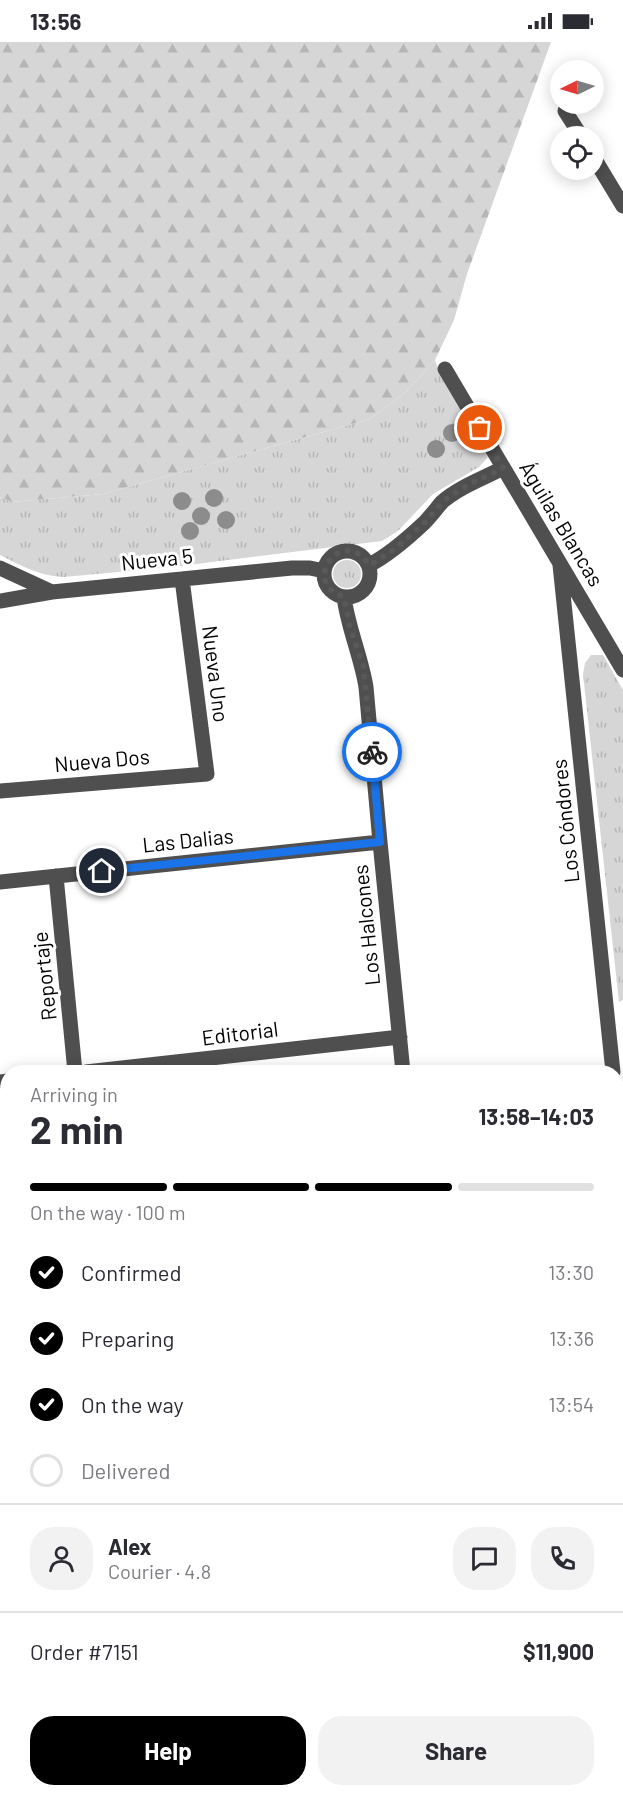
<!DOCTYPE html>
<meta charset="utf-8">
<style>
body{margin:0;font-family:Barlow,sans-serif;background:#f2f2f3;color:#2b2b33;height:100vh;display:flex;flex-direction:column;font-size:22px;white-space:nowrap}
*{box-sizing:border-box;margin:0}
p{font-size:20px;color:#7c7c81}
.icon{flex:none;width:33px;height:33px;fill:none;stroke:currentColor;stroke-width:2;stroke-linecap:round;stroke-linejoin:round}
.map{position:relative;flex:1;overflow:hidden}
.side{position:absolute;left:0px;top:1023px;width:624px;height:732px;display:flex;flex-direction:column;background:#fff;border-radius:24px 24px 0 0;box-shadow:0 3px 15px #0003}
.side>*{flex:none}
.needle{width:39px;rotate:265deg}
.tools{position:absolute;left:550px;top:18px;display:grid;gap:12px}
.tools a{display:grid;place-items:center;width:54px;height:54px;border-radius:50%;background:#fff;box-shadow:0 3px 15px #0003;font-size:30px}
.pin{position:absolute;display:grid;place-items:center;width:51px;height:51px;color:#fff;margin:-26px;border:3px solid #fff;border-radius:50%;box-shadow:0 2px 6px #0007}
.courier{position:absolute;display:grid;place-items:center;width:60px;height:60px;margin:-30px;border:4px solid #1a73e8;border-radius:50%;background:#fff;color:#222;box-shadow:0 2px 8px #0007}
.head em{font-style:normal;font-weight:700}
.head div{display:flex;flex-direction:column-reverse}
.head{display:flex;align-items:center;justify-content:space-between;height:102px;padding:0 30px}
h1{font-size:39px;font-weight:700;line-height:45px}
.bar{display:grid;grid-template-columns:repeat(4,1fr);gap:9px 6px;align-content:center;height:72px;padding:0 30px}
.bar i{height:8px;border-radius:4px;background:#e1e1e2}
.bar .on{background:#000}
.bar p{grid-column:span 4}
.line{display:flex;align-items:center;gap:15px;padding:0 30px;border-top:2px solid #e1e1e2}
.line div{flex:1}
.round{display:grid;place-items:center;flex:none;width:63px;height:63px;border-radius:24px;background:#f2f2f3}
ol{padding:0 30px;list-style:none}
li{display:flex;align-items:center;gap:18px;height:66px}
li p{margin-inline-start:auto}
li .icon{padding:6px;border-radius:50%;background:#000;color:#fff;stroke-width:4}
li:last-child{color:#7c7c81}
li i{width:33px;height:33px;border:3px solid #e1e1e2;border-radius:50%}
.button{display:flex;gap:12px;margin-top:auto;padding:12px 30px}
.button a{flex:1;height:69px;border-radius:24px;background:#000;color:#fff;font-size:24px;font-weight:700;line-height:69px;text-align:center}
.button a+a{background:#f2f2f3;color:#2b2b33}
.status{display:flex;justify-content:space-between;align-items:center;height:42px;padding:0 30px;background:#fff;direction:ltr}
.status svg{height:16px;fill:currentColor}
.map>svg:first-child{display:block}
.grass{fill:url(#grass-tufts)}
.forest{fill:url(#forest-firs)}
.building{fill:url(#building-cross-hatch);stroke:#939393;stroke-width:1.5;filter:url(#shadow)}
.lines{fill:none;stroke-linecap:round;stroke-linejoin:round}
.major-casing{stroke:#dbdbdb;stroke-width:18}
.minor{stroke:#4f4f4f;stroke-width:15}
.major{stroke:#000;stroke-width:15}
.tree{fill:#8c8c8c}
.done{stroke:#595959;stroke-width:6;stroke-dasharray:0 10.8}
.route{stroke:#1a73e8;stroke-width:8}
.labels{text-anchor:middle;stroke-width:6;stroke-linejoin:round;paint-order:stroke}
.street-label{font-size:21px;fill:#000;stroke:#fff}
</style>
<div class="status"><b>13:56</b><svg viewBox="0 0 49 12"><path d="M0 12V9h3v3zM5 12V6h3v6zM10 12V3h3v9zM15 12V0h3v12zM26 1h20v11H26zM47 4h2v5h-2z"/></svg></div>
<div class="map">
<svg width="623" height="1755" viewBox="0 0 623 1755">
<defs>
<pattern id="grass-tufts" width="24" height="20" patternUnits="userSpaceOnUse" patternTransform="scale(1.5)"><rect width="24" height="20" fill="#d6d6d6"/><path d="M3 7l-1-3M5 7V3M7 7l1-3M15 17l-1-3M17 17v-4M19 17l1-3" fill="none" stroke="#b6b6b6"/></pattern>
<pattern id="forest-firs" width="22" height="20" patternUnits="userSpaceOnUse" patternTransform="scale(1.5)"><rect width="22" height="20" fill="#d6d6d6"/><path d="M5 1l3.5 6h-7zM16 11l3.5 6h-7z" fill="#b6b6b6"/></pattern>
<pattern id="building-cross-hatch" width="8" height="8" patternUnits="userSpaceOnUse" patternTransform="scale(1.5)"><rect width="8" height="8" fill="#bfbfbf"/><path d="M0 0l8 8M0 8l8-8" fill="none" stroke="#a2a2a2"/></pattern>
<filter id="shadow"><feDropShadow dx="6" dy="4" stdDeviation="0" flood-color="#0004"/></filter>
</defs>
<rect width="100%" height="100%" fill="#fff"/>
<path class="grass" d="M 435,318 L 441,335 L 488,415 L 479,425 L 433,452 L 398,489 L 382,499 L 172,525 L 64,535 C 40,534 21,524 0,513 L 0,455 L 12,460 L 103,452 L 370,377 L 406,350 Z
M333 532a14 14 0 1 1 28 0a14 14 0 1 1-28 0Z
M 591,613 L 603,613 L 623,648 L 623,958 L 619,960 L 583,632 L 585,621 Z
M 623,1302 L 623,1394 L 617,1397 L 617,1305 Z
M 7,1644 L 7,1743 L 0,1749 L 0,1645 Z
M 68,1748 L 119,1748 L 120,1755 L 65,1755 Z"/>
<path class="forest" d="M 0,0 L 551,0 L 467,232 L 454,278 L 435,318 L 406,350 L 370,377 L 103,452 L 12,460 L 0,455 Z"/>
<path class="building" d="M 216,1748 L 242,1748 L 243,1755 L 184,1755 L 184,1750 Z"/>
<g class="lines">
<g class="major-casing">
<path id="major" d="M 616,1290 L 623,1287
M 0,1435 L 8,1434"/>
</g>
<path class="minor" d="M 565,69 L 581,94
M 594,116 L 623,164
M 445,327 L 623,628
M324 532a23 23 0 1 1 46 0a23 23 0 1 1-46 0Z
M 369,523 C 389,513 407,497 424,481 C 430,475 436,467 442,460 C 459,445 484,436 503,426
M 560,523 L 613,1030
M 0,526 L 52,550
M 344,555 C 348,586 361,614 366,645 L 380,800 L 403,1030
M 0,559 L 52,550 L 292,526 L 310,526 L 324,529
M 0,749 L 207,732 L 182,537
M 56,834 L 75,1030
M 0,840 L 380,800
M 86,1030 L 400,995
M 0,1040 L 8,1039
M 616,1054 L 618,1064 L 623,1072
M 0,1236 L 8,1235
M 616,1413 L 623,1409
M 616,1601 L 623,1755
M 0,1633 L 8,1632
M 134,1748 L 135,1755
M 509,1748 L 510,1755
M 1,1755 L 11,1748
M 38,1755 L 39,1748"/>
<use href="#major" class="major"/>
</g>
<g class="tree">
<circle cx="452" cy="391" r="9"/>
<circle cx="436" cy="407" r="9"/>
<circle cx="214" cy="456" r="9"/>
<circle cx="182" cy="459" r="9"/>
<circle cx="201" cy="474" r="9"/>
<circle cx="226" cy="478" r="9"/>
<circle cx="190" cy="489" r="9"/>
</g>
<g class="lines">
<path class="done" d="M 372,710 L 363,623 L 350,585 L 344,555 C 298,540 344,482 369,523 C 389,513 407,497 424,481 C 430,475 436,467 443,460 C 459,445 484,436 503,426 L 480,386"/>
<path class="route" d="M 102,829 L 380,800 L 372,710"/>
</g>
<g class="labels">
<g class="street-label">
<text transform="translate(561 482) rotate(59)" y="7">Águilas Blancas</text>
<text transform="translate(157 518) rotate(-6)" y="7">Nueva 5</text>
<text transform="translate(215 632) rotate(83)" y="7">Nueva Uno</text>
<text transform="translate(102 719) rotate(-5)" y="7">Nueva Dos</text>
<text transform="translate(566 779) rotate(-96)" y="7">Los Cóndores</text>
<text transform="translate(188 799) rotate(-6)" y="7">Las Dalias</text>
<text transform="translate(367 883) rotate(-96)" y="7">Los Halcones</text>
<text transform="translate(45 934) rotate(-96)" y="7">Reportaje</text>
<text transform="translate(240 992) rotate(-7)" y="7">Editorial</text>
</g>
</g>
</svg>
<div class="tools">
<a><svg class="needle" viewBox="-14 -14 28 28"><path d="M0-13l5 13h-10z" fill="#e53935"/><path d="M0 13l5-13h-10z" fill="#7c7c81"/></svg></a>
<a><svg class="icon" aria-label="locate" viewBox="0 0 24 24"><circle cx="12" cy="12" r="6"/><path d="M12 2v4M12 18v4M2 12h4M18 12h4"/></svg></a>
</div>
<div class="pin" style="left:480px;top:386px;background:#ea580c"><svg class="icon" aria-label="bag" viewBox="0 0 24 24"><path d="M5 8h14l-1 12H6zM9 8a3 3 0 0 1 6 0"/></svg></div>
<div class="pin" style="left:102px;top:829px;background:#1f2937"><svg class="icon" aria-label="home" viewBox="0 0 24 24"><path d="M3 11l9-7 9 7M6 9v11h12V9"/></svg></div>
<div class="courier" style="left:372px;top:710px"><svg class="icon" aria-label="bike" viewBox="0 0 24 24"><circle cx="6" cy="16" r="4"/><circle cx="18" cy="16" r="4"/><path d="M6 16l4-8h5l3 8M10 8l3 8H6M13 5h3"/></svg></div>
<section class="side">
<div class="head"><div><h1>2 min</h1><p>Arriving in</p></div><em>13:58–14:03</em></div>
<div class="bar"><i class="on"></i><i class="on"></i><i class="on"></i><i></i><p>On the way · 100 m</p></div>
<ol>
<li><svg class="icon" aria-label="check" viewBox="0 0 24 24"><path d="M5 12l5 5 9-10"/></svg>Confirmed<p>13:30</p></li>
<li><svg class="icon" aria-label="check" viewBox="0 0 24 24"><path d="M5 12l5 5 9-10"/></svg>Preparing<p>13:36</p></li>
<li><svg class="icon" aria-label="check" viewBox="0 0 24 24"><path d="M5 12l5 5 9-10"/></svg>On the way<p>13:54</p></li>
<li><i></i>Delivered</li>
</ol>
<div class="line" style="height:108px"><a class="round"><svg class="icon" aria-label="person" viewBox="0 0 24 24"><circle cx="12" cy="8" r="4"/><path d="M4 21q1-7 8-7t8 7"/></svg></a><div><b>Alex</b><p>Courier · 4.8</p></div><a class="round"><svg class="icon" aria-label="chat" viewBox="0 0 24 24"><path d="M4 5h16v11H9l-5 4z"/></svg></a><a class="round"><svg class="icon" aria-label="phone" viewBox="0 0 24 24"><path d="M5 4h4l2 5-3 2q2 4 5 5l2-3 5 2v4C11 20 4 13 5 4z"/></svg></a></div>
<div class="line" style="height:78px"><div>Order #7151</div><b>$11,900</b></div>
<div class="button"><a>Help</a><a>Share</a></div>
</section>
</div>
